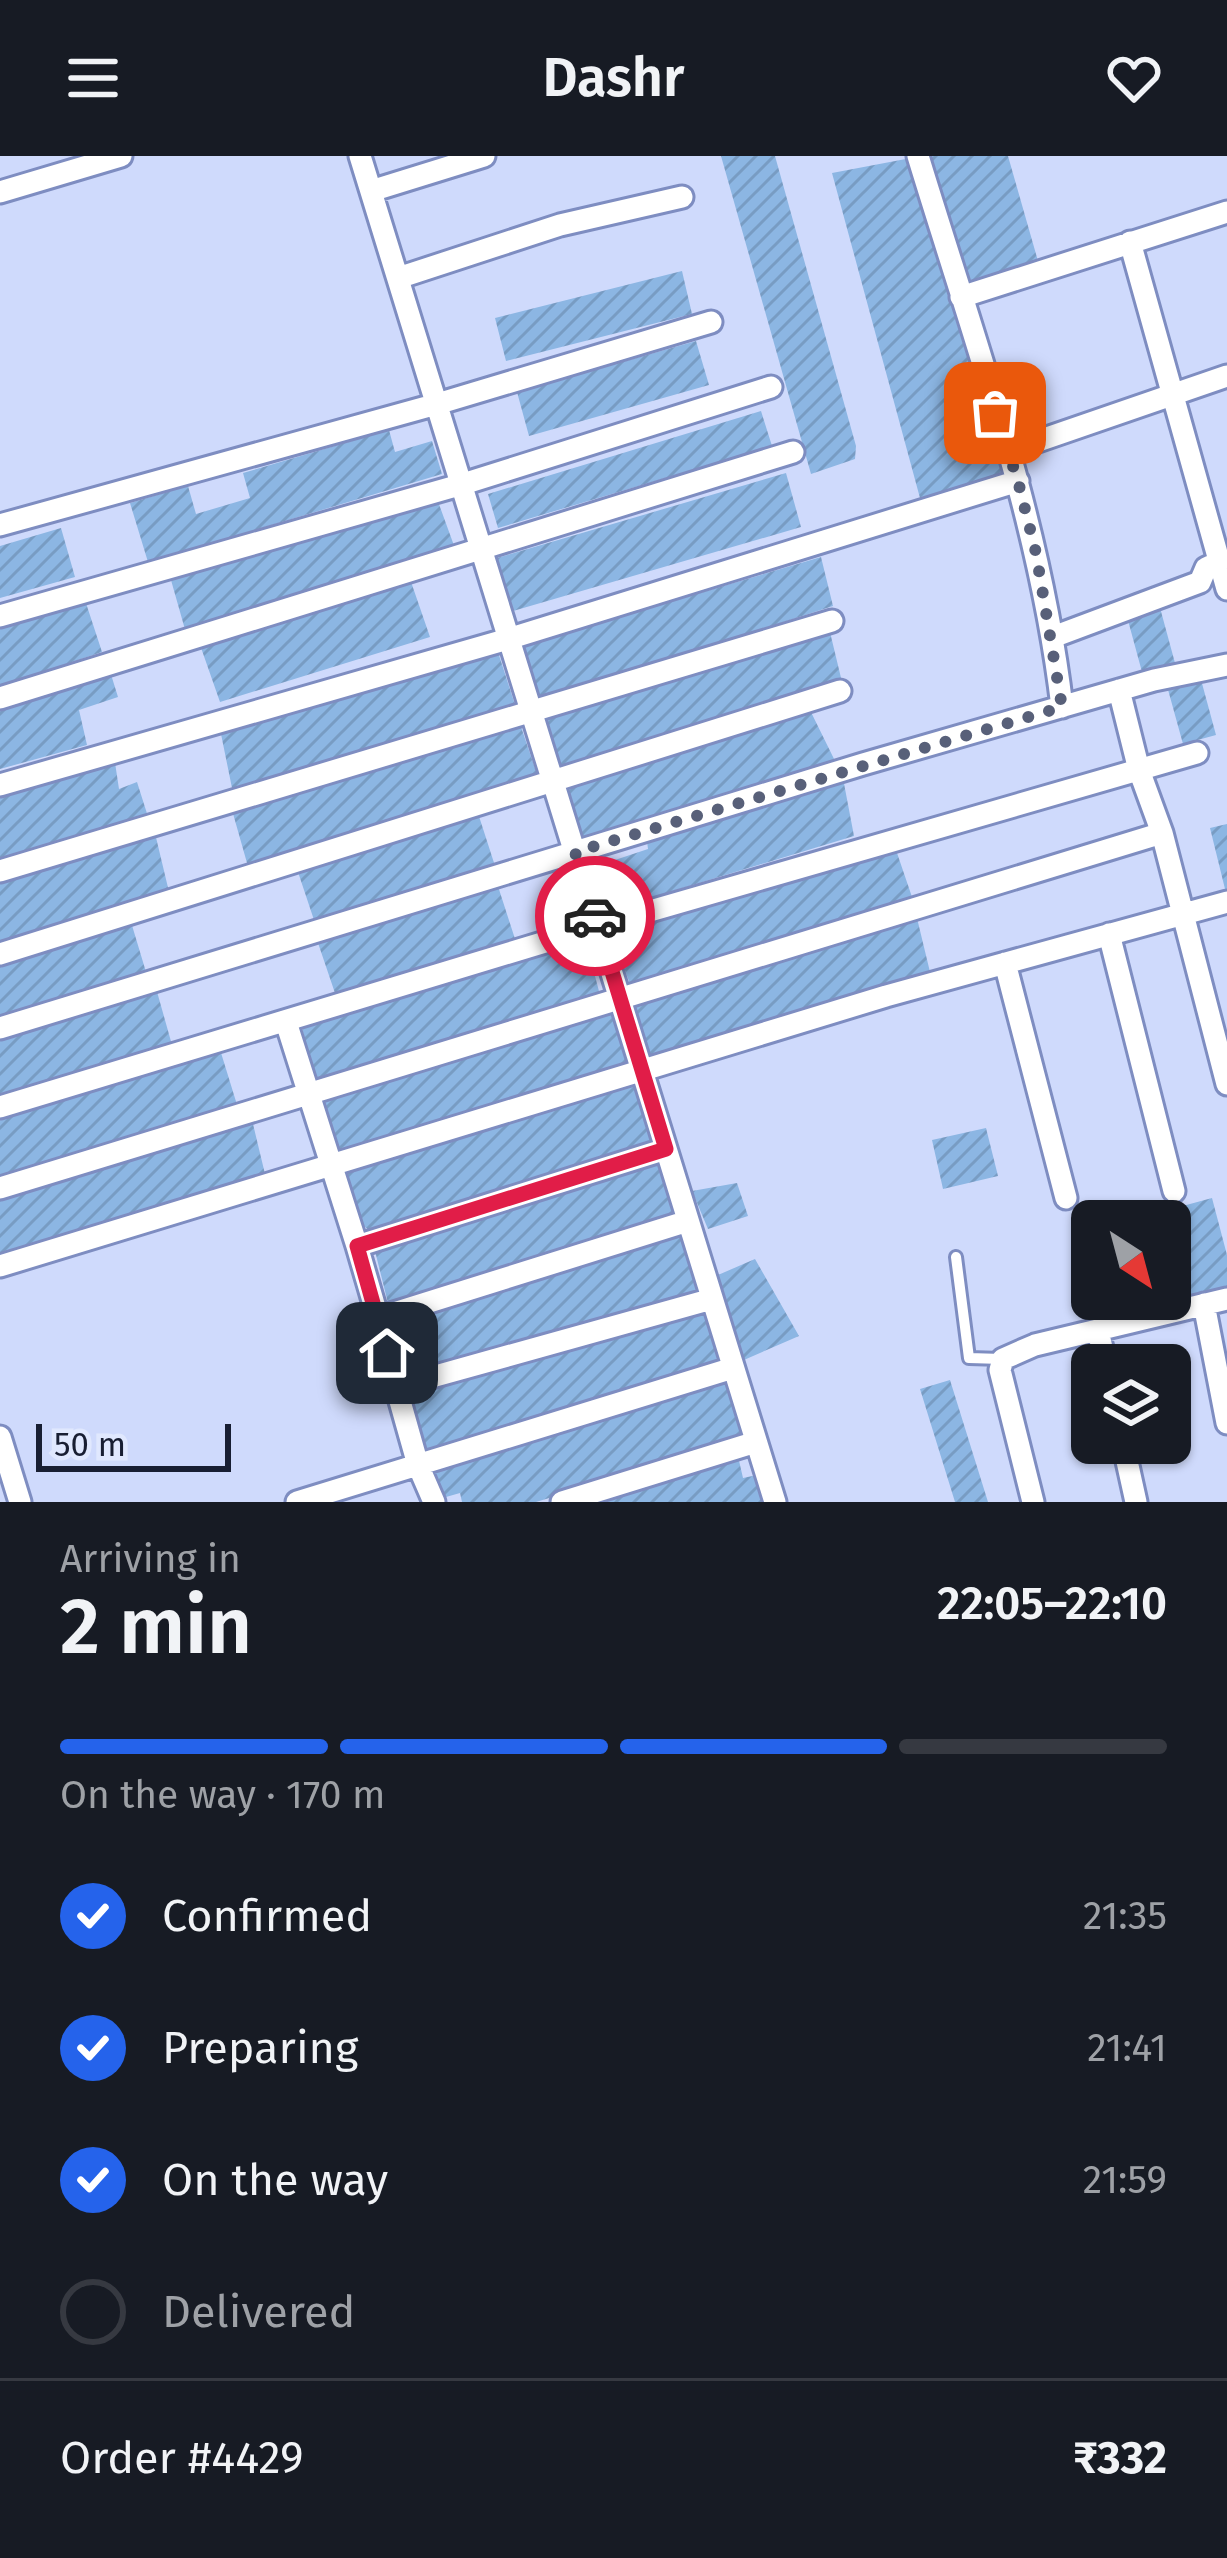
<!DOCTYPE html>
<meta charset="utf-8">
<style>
body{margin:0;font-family:"Fira Sans",sans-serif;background:#242831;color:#f1f3f6;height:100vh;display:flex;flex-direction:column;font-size:45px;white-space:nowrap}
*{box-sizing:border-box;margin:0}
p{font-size:39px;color:#9ea1a6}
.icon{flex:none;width:66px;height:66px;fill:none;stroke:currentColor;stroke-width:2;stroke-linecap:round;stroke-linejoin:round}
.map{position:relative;height:1346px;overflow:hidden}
.details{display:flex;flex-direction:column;background:#171b24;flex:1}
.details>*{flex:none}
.needle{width:78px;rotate:144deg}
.controls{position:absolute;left:1071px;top:1044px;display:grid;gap:24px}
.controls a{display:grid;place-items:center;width:120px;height:120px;border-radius:18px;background:#171b24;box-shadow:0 3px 9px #0004;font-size:60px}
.scale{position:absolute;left:36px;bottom:30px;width:195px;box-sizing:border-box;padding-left:12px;border:6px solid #181e32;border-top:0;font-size:33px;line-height:42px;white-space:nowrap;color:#181e32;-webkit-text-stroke:9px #e0e8fe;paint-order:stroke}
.pin{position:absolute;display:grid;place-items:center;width:102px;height:102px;color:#fff;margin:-51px;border-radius:24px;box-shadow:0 6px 18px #0006}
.courier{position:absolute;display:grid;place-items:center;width:120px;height:120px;margin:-60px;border:9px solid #e11d48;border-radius:50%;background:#fff;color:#222;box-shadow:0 3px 15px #0007}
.overview em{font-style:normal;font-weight:600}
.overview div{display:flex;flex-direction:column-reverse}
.overview{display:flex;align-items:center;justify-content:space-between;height:204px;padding:0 60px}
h1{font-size:78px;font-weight:600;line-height:90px}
.bar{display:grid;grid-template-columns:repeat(4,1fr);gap:18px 12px;align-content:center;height:144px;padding:0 60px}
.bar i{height:15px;border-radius:9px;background:#363941}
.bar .active{background:#2563eb}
.bar p{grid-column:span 4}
.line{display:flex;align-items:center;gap:30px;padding:0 60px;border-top:3px solid #363941}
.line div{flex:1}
ol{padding:0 60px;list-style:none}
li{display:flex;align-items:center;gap:36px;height:132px}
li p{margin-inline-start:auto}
li .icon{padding:12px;border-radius:50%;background:#2563eb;color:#fff;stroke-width:4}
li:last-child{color:#9ea1a6}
li i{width:66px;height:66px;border:6px solid #363941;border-radius:50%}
header{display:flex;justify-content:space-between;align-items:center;height:156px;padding:0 60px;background:#171b24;font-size:54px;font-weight:600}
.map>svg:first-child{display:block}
.building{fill:url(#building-hatch)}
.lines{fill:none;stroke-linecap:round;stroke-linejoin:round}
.service-casing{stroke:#7e8dc1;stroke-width:16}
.minor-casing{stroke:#7e8dc1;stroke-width:27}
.service{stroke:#fff;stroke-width:10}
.minor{stroke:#fff;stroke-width:21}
.done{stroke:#586079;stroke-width:12;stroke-dasharray:0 21.6}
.route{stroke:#e11d48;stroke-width:15}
</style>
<header><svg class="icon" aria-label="menu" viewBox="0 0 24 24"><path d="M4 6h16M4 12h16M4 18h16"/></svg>Dashr<svg class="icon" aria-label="heart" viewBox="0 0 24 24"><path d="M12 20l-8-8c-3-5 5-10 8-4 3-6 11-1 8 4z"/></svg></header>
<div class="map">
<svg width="1227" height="1346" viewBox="0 0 1227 1346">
<defs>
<pattern id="building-hatch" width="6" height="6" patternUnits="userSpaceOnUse" patternTransform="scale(3)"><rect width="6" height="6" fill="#8cb6e3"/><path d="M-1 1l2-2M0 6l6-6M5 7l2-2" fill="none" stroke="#789cc3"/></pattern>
</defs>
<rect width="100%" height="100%" fill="#cfdafc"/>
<path class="building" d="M 721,0 L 775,0 L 856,290 L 855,303 L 811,318 Z
M 924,0 L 1008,0 L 1038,105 L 962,135 Z
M 911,2 L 1004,318 L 920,342 L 832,17 Z
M 682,115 L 692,158 L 506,205 L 495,162 Z
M 696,185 L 709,229 L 529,280 L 517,236 Z
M 761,255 L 772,290 L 498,372 L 488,338 Z
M 389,274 L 395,296 L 432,285 L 442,318 L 148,406 L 130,347 L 188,330 L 196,358 L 250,342 L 243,317 Z
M 786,317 L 801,371 L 513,455 L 497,402 Z
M 436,340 L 456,395 L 186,477 L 169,417 Z
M 61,372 L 75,421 L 0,442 L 0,390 Z
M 821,401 L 833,450 L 538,546 L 521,490 Z
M 409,420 L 430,481 L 220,546 L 199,486 Z
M 84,441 L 102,496 L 0,530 L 0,465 Z
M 1159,448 L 1175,507 L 1142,516 L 1126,457 Z
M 829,472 L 842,526 L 557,619 L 539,558 Z
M 497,493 L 517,555 L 232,632 L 220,573 Z
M 109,512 L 118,541 L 79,554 L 87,589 L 0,613 L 0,546 Z
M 1200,520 L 1216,579 L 1183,588 L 1167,530 Z
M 807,548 L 837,609 L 581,686 L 563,629 Z
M 518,562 L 537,618 L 249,714 L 230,647 Z
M 114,600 L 119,633 L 137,626 L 150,667 L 0,712 L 0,637 Z
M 842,617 L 854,680 L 607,755 L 591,712 L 648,693 L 646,678 Z
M 476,651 L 496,713 L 317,773 L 296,710 Z
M 1227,668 L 1227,733 L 1225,733 L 1210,672 Z
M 154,673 L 170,740 L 0,788 L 0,721 Z
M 896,694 L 912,741 L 630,828 L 611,776 Z
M 496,724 L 516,786 L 337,843 L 317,784 Z
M 916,758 L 930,816 L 646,906 L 634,846 Z
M 131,766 L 146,816 L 0,861 L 0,806 Z
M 586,786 L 600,839 L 315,925 L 301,868 Z
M 154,825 L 172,889 L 0,943 L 0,871 Z
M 614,850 L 631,909 L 333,1003 L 314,942 Z
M 218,887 L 238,952 L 0,1022 L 0,953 Z
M 637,922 L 657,992 L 374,1079 L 353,1060 L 342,1015 Z
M 253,968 L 265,1018 L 0,1101 L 0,1041 Z
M 986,972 L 998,1020 L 943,1033 L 932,984 Z
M 660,1003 L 679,1068 L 389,1151 L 373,1087 Z
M 737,1027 L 748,1060 L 708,1073 L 692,1035 Z
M 1212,1042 L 1227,1099 L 1227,1131 L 1170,1146 L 1170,1065 L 1148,1065 L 1146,1060 Z
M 684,1075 L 703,1134 L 407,1224 L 384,1166 Z
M 755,1103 L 799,1180 L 737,1207 L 718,1119 Z
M 708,1150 L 725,1201 L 424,1297 L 405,1237 Z
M 727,1220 L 748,1282 L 536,1346 L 462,1346 L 460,1337 L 439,1343 L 426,1313 Z
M 950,1224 L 988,1346 L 955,1346 L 920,1233 Z
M 737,1296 L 743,1322 L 757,1319 L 765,1346 L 590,1346 Z"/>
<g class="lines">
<g class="service-casing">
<path id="service" d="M 956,1101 L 969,1202 L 1002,1203"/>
</g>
<g class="minor-casing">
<path id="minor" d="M 360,0 L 775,1346
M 918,0 C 973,181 1040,362 1062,551
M 371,35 L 484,0
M 0,36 L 121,0
M 1130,86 L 1227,433
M 398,122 L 560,69 L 682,41
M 961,141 L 1227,56
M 1006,296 L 1227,220
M 0,369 L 437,248 L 711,166
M 0,460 L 463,328 L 771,231
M 1053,481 L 1200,426 L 1206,412 L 1219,406
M 1119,534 L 1139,614 L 1162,677 L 1227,928
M 0,542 L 793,296
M 0,629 L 508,483 L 1018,325
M 0,715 L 832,465
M 1109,778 L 1174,1035
M 0,798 L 840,535
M 1005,807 L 1066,1042
M 286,866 L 357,1090
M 0,872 L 863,608 L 1154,524 L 1227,509
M 0,951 L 598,770 L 1197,597
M 0,1032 L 1162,677
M 0,1110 L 886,840 L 1227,746
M 1204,1148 L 1227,1267
M 378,1162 L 357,1090 L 666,993
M 1098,1175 L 1106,1209
M 396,1231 L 378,1162 L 688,1065
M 0,1281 L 20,1346
M 1123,1287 L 1136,1346
M 297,1346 L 733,1212
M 434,1346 L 418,1309 L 396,1231 L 712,1143
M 562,1346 L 756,1286
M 1033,1346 L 1000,1214 L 1003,1203 L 1035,1189 L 1227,1143"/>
</g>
<use href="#service" class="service"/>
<use href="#minor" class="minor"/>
</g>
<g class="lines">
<path class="done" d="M 595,760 L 575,696 L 1062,551 L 1036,397 L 1018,325 L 995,257"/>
<path class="route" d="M 387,1197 L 357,1090 L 666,993 L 595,760"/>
</g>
</svg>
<div class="controls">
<a><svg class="needle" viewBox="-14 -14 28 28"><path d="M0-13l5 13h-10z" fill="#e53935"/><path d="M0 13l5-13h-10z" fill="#9ea1a6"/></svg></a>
<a><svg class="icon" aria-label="layers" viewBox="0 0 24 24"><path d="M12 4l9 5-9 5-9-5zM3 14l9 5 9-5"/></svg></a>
</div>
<div class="scale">50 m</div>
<div class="pin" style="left:995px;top:257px;background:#ea580c"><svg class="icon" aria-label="bag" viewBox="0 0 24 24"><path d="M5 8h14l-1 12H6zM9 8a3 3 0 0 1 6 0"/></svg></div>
<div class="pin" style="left:387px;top:1197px;background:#1f2937"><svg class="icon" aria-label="home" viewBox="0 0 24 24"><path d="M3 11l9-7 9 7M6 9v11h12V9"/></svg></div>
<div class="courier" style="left:595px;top:760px"><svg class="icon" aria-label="car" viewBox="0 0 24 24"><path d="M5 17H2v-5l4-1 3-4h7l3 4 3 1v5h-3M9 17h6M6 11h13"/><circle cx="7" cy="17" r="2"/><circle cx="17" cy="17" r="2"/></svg></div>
</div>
<section class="details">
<div class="overview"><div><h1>2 min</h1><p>Arriving in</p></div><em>22:05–22:10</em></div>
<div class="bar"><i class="active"></i><i class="active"></i><i class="active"></i><i></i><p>On the way · 170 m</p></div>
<ol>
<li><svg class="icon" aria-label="check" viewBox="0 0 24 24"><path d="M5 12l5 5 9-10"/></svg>Confirmed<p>21:35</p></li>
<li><svg class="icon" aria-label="check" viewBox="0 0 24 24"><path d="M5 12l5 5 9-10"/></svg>Preparing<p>21:41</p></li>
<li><svg class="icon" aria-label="check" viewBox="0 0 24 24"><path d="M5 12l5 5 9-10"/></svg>On the way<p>21:59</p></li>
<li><i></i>Delivered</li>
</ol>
<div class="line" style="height:156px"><div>Order #4429</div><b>₹332</b></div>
</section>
